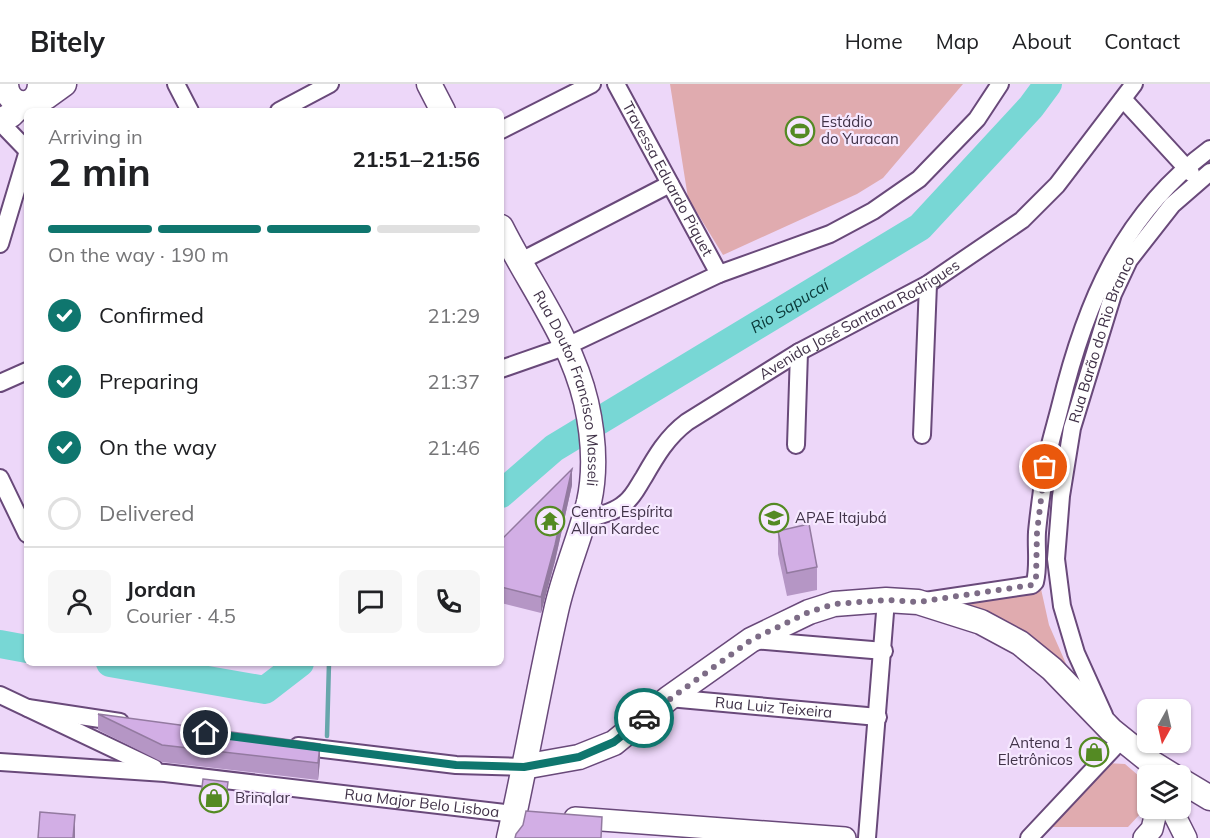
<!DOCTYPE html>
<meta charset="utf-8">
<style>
body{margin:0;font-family:Mulish,sans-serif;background:#f6f6f6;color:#202124;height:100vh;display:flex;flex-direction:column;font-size:22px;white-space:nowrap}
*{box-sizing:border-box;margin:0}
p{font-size:20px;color:#757577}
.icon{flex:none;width:33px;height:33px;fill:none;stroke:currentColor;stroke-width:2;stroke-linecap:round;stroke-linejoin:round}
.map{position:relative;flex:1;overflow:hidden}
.sheet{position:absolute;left:24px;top:24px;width:480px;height:558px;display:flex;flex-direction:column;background:#fff;border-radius:9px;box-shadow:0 2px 4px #0004}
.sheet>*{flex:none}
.needle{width:39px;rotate:188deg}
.buttons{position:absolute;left:1137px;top:615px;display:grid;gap:12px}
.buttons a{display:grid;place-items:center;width:54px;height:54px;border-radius:9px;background:#fff;box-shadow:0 2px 4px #0004;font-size:30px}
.pin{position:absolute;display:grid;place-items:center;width:51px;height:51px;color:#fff;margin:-26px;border:3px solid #fff;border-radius:50%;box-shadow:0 2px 6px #0007}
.courier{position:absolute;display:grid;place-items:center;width:60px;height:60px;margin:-30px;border:4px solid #0f766e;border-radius:50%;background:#fff;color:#222;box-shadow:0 2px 8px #0007}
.summary em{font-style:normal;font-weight:700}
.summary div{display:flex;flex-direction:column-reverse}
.summary{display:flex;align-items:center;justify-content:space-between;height:102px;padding:0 24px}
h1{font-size:39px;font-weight:700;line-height:45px}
.bar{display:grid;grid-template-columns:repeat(4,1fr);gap:9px 6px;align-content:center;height:72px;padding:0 24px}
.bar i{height:8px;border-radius:4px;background:#e0e0e0}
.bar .on{background:#0f766e}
.bar p{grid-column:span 4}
.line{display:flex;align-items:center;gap:15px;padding:0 24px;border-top:2px solid #e0e0e0}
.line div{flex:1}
.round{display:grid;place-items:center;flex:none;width:63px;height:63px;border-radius:9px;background:#f6f6f6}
ol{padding:0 24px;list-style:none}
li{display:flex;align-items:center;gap:18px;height:66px}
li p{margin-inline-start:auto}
li .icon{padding:6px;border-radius:50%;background:#0f766e;color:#fff;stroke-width:4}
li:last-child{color:#757577}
li i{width:33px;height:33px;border:3px solid #e0e0e0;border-radius:50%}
header{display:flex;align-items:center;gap:36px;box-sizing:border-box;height:84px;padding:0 30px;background:#fff;border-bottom:2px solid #e0e0e0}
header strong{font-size:28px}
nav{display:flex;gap:33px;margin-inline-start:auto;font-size:21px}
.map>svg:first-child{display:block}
.green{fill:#e0abaf}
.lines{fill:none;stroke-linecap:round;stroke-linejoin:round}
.stream{stroke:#67a6ab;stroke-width:4.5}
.river{stroke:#78d7d5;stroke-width:28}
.minor-casing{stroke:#69497a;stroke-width:20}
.tertiary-casing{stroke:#69497a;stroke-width:24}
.secondary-casing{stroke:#69497a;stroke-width:27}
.minor{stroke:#fff;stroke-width:16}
.tertiary{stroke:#fff;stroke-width:21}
.secondary{stroke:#fff;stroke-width:24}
.wall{fill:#b596c5}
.shaded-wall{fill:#937aa0}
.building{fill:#d2aee5;stroke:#937aa0;stroke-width:1.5}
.done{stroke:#7d6c86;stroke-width:6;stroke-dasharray:0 10.8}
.route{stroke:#0f766e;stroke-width:8}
.labels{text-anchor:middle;stroke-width:4.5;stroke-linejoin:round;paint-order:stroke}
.poi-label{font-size:15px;fill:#403248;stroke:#f6e8ff;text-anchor:start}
.street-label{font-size:15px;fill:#403248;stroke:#f6e8ff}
.water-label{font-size:16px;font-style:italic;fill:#093838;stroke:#f6e8ff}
</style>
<header>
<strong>Bitely</strong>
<nav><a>Home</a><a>Map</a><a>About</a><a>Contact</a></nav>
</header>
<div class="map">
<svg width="1210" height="754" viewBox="0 0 1210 754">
<rect width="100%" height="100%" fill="#edd7f9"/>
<path class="green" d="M 670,0 L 963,0 L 883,94 L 857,110 L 723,171 L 688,114 Z
M 1041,505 L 1049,541 L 1067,582 L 1013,542 L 954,520 Z
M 1106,679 L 1125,680 L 1139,692 L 1144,712 L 1141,729 L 1128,743 L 1048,743 Z"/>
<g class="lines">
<path class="stream" d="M 327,652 L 329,579"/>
<g class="river">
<path id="s1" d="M 501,410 L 554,364 L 920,143 L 1031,23 L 1048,0"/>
<path d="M 0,560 L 27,565"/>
<path d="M 110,579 L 265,606 L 300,579"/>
</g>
<g class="minor-casing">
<g id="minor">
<path d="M 176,0 L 190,27"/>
<path id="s2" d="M 616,0 L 719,190"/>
<path d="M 1123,15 L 1191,89"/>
<path d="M 279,27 L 330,0"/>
<path d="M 0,38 L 27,66"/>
<path d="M 501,46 L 592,0"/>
<path d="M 0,160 L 27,70"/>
<path d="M 519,178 L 670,100"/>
<path d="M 501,285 L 567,262 L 719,190 L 830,150 L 873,127 L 919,95 L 977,35 L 1000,0"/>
<path d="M 0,299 L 27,287"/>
<path d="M 922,351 L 928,200"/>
<path d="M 796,361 L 799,268"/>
<path d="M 0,394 L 27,450"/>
<path id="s3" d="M 582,436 C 596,432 614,429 625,419 C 634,412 638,402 644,393 C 656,372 667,353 687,338 L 799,268 L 928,200 L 1022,136 L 1057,101 L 1134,0"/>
<path d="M 925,517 L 1032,501 L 1035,498 C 1039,482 1036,465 1037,448 C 1039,427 1042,406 1045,385 C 1048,364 1055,343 1060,323 C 1085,220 1122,130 1210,65"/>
<path d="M 753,556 L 884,567"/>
<path d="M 0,611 L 154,684"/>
<path id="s4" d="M 669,614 L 878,633"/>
<path d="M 28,624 L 120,638"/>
<path id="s5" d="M 1104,631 L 1076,569 L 1062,522 L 1056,475 L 1061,412 L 1072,344 L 1113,210 L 1129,176 L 1172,121 L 1210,88"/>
<path d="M 298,662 L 456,681 L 523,683"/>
<path id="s6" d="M 0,678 L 165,689 L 514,730"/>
<path d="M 867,754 L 886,516"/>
<path d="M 1029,754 L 1122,655"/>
</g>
</g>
<g class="tertiary-casing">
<path id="tertiary" d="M 1171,724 L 1186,754
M 575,734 L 845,754
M 1144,754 L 1152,745 L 1157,724"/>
</g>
<g class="secondary-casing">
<g id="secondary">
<path d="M 6,0 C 7,25 39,26 40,0"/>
<path d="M 429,0 L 443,27"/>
<path d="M 36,14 L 46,13 L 64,0"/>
<path d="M 0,37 L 11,31 L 22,20"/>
<path id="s7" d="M 501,143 C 530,201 571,254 586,318 C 593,349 596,386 589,418 C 580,454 564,490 556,527 C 539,602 526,679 509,754"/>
<path d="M 523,683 L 579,673 L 614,659 L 669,614 L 751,556 L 809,528 L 834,520 L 886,516 L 918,518 L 981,538 L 1020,559 L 1052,585 L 1111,646 L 1152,679 L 1173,692"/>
<path d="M 1180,696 L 1210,714"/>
</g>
</g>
<use href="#minor" class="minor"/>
<use href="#tertiary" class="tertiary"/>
<use href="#secondary" class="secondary"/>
</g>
<path class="wall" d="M 572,401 L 555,477 L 541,529 L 501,519 L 501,456 Z
M 778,447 L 817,483 L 817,506 L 787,512 L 778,470 Z
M 98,630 L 320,676 L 318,696 L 162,678 L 98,646 Z
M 228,707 L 226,723 L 201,719 L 201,711 Z"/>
<path class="shaded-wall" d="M 572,385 L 572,401 L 555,477 L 541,529 L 541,513 Z
M 320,660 L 320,676 L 318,696 L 318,679 Z
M 75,731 L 75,754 L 73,754 Z"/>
<path class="building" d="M 572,385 L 555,461 L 541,513 L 501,503 L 501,456 Z
M 809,440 L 817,483 L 787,489 L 778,447 Z
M 98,630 L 320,660 L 318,679 L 162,661 Z
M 203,695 L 228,698 L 226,714 L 201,711 Z
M 526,727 L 602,733 L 601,754 L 515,754 L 516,750 L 523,741 Z
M 40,728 L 75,731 L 73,754 L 38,754 Z"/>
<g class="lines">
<path class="done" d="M 644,634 L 751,556 L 809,528 L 834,520 L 886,516 L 918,518 L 1032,501 L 1036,494 L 1037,448 L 1045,383"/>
<path class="route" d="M 206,649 L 456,681 L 524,683 L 579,673 L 614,658 L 644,634"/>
</g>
<defs>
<g id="stadium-ring" transform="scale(1.5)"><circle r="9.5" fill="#f6e8ff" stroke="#548a23" stroke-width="1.5"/><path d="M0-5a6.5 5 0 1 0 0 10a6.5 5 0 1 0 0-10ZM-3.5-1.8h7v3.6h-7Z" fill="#548a23"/></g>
<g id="school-ring" transform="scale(1.5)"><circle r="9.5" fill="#f6e8ff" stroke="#548a23" stroke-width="1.5"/><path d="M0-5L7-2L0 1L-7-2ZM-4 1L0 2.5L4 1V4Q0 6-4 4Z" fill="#548a23"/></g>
<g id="temple-ring" transform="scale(1.5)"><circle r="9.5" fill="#f6e8ff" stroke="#548a23" stroke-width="1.5"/><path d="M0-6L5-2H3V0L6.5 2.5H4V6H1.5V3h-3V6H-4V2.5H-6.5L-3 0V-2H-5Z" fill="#548a23"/></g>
<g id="shop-ring" transform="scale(1.5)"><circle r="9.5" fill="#f6e8ff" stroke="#548a23" stroke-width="1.5"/><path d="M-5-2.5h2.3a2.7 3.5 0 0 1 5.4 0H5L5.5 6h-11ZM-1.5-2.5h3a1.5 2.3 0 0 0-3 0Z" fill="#548a23"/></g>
</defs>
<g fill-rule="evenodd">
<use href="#stadium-ring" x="800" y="47"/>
<use href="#school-ring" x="774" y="434"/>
<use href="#temple-ring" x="550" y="437"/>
<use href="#shop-ring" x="1094" y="668"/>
<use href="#shop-ring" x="214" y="714"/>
</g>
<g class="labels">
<g class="poi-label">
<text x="821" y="43">Estádio<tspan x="821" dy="17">do Yuracan</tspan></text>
<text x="571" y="433">Centro Espírita<tspan x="571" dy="17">Allan Kardec</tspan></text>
<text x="795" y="439">APAE Itajubá</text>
<text x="1073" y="664" text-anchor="end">Antena 1<tspan x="1073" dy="17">Eletrônicos</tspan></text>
<text x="235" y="719">Brinqlar</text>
</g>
<g class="street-label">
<text dy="5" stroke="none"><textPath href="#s2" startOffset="108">Travessa Eduardo Piquet</textPath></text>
<text dy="5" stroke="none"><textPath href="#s3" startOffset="350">Avenida José Santana Rodrigues</textPath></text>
<text dy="5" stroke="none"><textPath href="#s5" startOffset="390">Rua Barão do Rio Branco</textPath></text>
<text dy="5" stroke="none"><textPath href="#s7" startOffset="177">Rua Doutor Francisco Masseli</textPath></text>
<text dy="5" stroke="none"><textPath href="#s4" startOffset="105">Rua Luiz Teixeira</textPath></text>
<text dy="5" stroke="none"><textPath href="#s6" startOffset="424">Rua Major Belo Lisboa</textPath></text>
</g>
<g class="water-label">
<text dy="6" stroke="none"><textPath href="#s1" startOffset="345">Rio Sapucaí</textPath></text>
</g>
</g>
</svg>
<div class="buttons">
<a><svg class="needle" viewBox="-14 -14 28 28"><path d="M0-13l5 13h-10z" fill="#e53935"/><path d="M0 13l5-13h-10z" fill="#757577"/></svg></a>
<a><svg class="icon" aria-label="layers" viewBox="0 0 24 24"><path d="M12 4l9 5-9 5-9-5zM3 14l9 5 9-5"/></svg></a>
</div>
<div class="pin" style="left:1045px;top:383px;background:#ea580c"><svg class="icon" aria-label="bag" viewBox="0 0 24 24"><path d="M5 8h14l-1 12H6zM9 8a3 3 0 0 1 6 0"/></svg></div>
<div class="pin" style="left:206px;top:649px;background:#1f2937"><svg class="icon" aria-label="home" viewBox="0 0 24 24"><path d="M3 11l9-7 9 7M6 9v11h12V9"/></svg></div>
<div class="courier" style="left:644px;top:634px"><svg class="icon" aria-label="car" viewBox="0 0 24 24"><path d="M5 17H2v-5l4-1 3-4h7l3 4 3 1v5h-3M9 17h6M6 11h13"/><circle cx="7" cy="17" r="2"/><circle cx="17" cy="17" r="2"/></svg></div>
<section class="sheet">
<div class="summary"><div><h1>2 min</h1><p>Arriving in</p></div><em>21:51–21:56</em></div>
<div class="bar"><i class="on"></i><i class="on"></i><i class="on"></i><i></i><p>On the way · 190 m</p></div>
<ol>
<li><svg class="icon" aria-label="check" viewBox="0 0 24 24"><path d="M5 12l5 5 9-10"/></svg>Confirmed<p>21:29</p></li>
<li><svg class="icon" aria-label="check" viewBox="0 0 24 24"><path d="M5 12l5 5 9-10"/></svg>Preparing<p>21:37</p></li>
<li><svg class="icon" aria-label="check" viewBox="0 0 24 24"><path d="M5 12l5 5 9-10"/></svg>On the way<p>21:46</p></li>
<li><i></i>Delivered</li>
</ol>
<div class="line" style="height:108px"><a class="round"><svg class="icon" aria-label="person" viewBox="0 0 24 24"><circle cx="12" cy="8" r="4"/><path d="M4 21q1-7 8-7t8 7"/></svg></a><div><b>Jordan</b><p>Courier · 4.5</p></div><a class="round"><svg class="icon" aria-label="chat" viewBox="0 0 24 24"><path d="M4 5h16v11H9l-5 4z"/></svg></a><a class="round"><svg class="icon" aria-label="phone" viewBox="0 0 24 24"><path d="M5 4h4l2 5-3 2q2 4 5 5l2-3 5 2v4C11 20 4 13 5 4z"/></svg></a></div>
</section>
</div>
